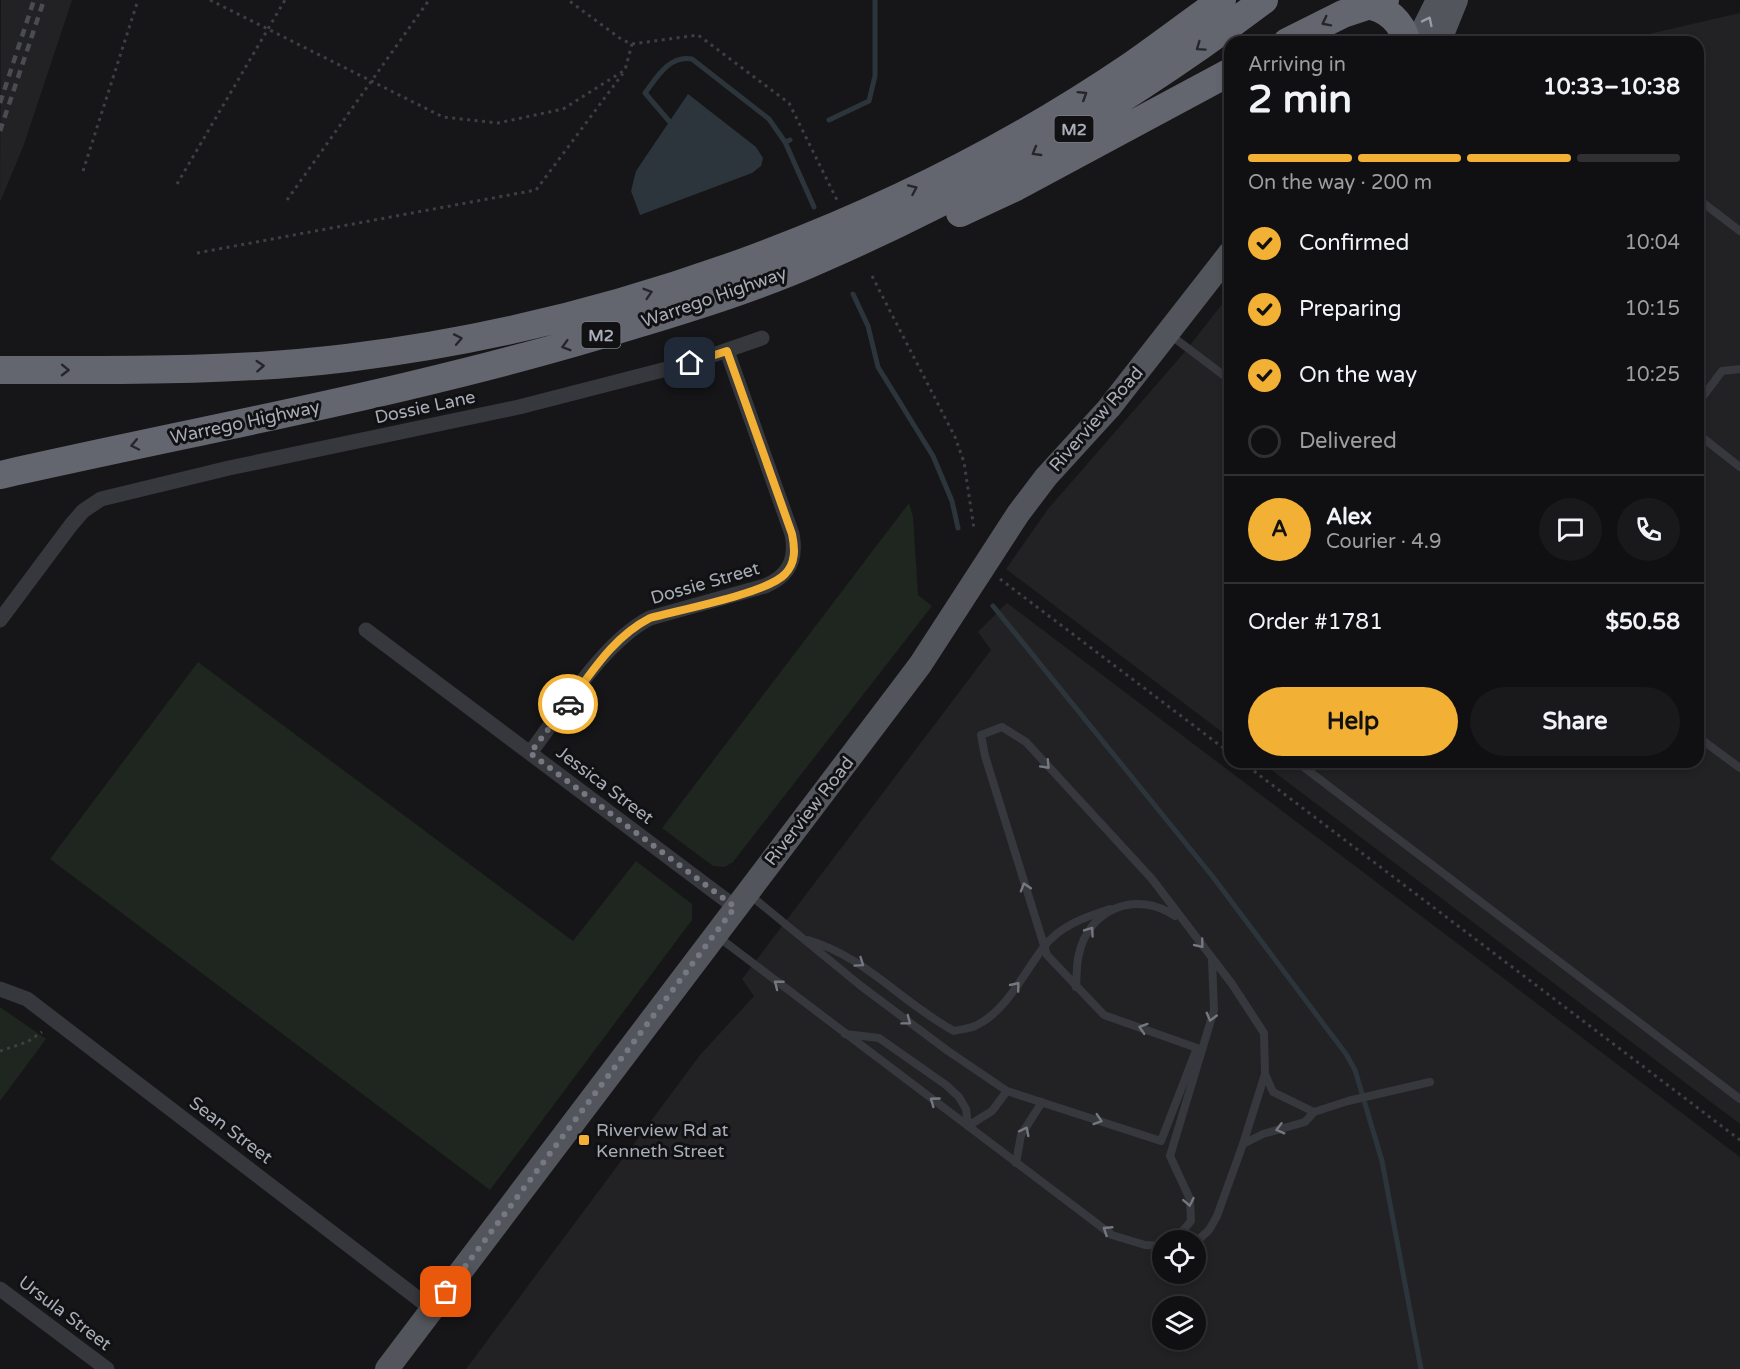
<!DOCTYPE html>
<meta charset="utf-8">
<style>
body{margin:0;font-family:"Varela Round",sans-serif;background:#19191b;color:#f1f3f6;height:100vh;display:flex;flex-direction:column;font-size:22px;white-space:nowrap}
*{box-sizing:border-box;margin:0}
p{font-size:20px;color:#9c9d9f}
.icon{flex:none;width:33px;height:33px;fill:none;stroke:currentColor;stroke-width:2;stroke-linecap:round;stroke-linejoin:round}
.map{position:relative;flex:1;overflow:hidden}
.sheet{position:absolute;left:1224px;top:36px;width:480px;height:732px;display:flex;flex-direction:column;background:#101012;border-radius:18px;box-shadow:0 3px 9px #0003,0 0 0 2px #303032}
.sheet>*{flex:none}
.buttons{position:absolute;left:1152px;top:1230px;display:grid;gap:12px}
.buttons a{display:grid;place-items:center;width:54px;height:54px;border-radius:50%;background:#101012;box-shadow:0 3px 9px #0003,0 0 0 2px #303032;font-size:30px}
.pin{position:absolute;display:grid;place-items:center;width:51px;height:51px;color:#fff;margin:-26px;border-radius:12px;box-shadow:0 3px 9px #0006}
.courier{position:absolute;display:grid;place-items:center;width:60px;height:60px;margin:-30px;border:4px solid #f2b134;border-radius:50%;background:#fff;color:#222;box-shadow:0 2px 8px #0007}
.overview em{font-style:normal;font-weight:800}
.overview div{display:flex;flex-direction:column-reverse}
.overview{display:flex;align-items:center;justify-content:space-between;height:102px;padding:0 24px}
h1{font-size:39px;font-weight:800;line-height:45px}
.bar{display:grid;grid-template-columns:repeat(4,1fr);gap:9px 6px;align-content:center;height:72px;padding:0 24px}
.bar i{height:8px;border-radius:4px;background:#303032}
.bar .active{background:#f2b134}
.bar p{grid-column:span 4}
.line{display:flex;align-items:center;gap:15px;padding:0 24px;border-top:2px solid #303032}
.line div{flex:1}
.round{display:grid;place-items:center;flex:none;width:63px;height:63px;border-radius:32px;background:#19191b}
ol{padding:0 24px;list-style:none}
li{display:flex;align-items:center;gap:18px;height:66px}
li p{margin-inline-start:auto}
li .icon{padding:6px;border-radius:50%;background:#f2b134;color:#111;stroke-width:4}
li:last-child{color:#9c9d9f}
li i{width:33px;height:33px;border:3px solid #303032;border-radius:50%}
.cta{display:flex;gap:12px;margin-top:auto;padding:12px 24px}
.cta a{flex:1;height:69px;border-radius:36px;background:#f2b134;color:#111;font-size:24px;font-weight:800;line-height:69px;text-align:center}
.cta a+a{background:#19191b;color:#f1f3f6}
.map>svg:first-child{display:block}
.built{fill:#222225;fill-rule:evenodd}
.green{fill:#1e261f}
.water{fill:#2c353c}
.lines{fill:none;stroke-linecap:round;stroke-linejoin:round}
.stream{stroke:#2c353c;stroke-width:5}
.path{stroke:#3d3f44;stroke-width:3;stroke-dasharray:3 4.5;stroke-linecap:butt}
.lane{stroke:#37383d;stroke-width:8}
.street{stroke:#37383d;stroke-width:15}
.primary{stroke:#53555c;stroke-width:24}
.highway{stroke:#63666e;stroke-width:28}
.rail{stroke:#4a4c52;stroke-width:4.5;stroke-dasharray:8 6;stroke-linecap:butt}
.oneway{stroke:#979ba6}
.oneway2{stroke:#26262a}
.oneway3{stroke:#757881}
.done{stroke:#757880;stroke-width:6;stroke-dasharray:0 10.8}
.route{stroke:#f2b134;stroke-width:8}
.poi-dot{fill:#f2b134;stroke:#111113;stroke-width:2}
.labels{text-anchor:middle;stroke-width:6;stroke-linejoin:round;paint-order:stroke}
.shield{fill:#111113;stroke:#7b7e86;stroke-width:1.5}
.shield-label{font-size:16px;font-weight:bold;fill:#a8adb8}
.street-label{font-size:18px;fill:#a8adb8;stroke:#111113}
.poi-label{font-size:18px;fill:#a8adb8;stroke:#111113;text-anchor:start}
</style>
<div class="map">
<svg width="1740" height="1369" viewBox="0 0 1740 1369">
<rect width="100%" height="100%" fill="#161618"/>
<path class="built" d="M 1,0 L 72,0 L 23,147 L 0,202 Z
M 1740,13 L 1740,1124 L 1261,762 L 1698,762 L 1698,42 L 1614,42 Z
M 1230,294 L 1230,738 L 1006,569 L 1048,509 L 1183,354 Z
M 1007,603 L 1740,1157 L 1740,1369 L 466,1369 L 700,1055 L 754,996 L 742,979 L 991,650 L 978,632 ZM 1162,1240 L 1196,1240 L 1196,1274 L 1162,1274 ZM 1162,1306 L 1196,1306 L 1196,1340 L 1162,1340 Z"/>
<path class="green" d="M 909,503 L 913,517 L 918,595 L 932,606 L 733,862 L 725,867 L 713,866 L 662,828 Z
M 198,662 L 573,941 L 636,861 L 692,904 L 692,920 L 490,1190 L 50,859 Z
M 0,1007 L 46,1039 L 0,1101 Z"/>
<path class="water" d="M 688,94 L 756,147 L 763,158 L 761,166 L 752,173 L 640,215 L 631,191 L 636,171 Z"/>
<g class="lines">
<path class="stream" d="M 829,120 L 869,101 L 875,76 L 875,0
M 669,121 L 645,93 C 657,77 669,55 692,59 L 769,119 L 785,142
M 790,140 L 785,142 L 814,207
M 853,294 L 868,326 L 878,367 L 933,456 L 952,501 L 958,528
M 993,606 L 1213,877 L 1346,1054 L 1355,1070 L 1382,1161 L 1421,1369"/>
<path class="path" d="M 210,0 L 443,117 L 498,123 L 563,109 L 625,70 L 632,44 L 621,39 L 568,0
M 632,44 L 698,35 L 789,103 L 837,200
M 83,171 L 138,0
M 177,184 L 285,0
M 287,200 L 429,0
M 197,253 L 536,190 L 624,72
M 872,276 L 955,437 L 964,462 L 974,529
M 1000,579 L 1230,753
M 1242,762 L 1740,1140
M 0,1051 L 27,1042 L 42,1032"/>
<path class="lane" d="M 1698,199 L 1740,231
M 1169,334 L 1230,380
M 1698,403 L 1722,371 L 1740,369
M 1698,434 L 1740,467
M 1698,737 L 1740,768
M 1297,762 L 1740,1099
M 750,895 L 861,986 L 948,1051 L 1007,1091 L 1161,1141 L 1197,1048 L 1104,1015 L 1047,955 L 985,756 L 981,735 L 1002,727 L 1026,742 L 1152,879 L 1232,984 L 1264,1033 L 1265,1074 L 1243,1144 L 1217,1216 L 1209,1230 L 1196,1242
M 717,936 L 1112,1235 L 1145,1245 L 1162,1246
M 808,940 C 866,957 902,1003 954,1031 C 961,1029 970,1029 977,1025 C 1006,1011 1024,973 1043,948 C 1059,926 1085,917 1110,909
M 1076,987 C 1077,976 1076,965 1079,954 C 1089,908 1137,890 1175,916
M 845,1034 L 879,1038 L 946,1085 L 959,1097 L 966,1109 L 968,1126 L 992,1111 L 1007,1091
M 1265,1074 L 1273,1092 L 1314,1112
M 1243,1144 L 1263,1134 L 1305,1122 L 1314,1112 L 1348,1101 L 1430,1082
M 1016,1163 L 1021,1135 L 1042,1102
M 1175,1240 L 1191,1221 L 1190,1199 L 1170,1156 L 1214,1010 L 1212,960"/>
<path class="street" d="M 0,620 L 71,525 L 83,511 L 101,499 L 229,468 L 519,407 L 690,363 L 762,338
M 366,630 L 735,907
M 530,753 C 562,711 603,642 650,618 L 765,586 C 789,576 797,559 792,534 L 727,351
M 0,989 L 27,999 L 433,1310
M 0,1289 L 107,1369"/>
<path class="primary" d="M 1417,42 L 1438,0
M 1439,42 L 1456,0
M 387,1369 L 920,665 L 1018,514 L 1046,477 L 1109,408 L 1230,253"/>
<path class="highway" d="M 1366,5 C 1387,8 1402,22 1407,42
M 1287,42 L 1343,14 L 1385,0
M 960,213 L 1016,187 L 1230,72
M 0,370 C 116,370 232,372 347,358 C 620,325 904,220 1132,65 C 1162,44 1192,21 1222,0
M 0,475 C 212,427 426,390 634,325 C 697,306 761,286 821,259 C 979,190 1127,103 1264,0"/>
<path class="rail" d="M 0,103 L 34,0
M 0,131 L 44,0"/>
</g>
<defs><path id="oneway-chevron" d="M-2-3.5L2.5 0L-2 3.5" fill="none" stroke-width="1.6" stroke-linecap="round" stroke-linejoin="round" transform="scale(1.5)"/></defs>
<use class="oneway" href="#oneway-chevron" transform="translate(1428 21) rotate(-64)"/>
<g class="oneway2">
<use href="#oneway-chevron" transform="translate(1326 22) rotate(153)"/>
<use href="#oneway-chevron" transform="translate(1200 47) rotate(145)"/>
<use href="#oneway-chevron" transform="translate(1083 95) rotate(-32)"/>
<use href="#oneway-chevron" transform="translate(1036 152) rotate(150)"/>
<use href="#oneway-chevron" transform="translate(913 189) rotate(-24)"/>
<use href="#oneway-chevron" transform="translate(648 293) rotate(-17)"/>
<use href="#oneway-chevron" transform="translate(458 339) rotate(-11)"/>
<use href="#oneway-chevron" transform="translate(566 346) rotate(164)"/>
<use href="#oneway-chevron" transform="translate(260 366) rotate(-4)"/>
<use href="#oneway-chevron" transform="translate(65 370) rotate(1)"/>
<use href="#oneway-chevron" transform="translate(135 445) rotate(168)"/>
</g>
<g class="oneway3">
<use href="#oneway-chevron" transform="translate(1046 765) rotate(47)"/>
<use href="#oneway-chevron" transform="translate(1025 887) rotate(-107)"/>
<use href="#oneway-chevron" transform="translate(1090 931) rotate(-55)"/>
<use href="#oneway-chevron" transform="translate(1200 944) rotate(51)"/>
<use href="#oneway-chevron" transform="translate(860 963) rotate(35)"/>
<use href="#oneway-chevron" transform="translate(778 984) rotate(-142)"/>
<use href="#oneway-chevron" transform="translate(1016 986) rotate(-51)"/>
<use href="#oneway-chevron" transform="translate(1211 1017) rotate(105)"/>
<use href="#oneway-chevron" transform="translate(907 1021) rotate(37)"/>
<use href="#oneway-chevron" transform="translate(1143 1028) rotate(-162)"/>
<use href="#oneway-chevron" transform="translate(934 1101) rotate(-144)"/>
<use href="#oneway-chevron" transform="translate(1098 1120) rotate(18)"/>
<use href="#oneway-chevron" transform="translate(1280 1129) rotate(165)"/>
<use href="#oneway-chevron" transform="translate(1025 1131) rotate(-63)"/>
<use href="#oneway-chevron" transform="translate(1189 1202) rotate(79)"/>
<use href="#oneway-chevron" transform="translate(1107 1230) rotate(-147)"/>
</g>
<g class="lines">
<path class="done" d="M 446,1292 L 735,907 L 530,753 L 568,704"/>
<path class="route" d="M 568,704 C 592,672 613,637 650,618 C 679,610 768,593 785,574 C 796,563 795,548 792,534 L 727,351 L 690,363"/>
</g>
<rect class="poi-dot" x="578" y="1134" width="12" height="12" rx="3"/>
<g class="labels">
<g class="shield">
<rect x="1054.5" y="116" width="39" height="26" rx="4.5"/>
<rect x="581.5" y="322" width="39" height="26" rx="4.5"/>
</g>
<g class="shield-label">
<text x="1074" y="135">M2</text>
<text x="601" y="341">M2</text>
</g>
<g class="street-label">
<text transform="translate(714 297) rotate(-19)" y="6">Warrego Highway</text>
<text transform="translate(425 407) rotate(-12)" y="6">Dossie Lane</text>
<text transform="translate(1096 419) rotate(-49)" y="6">Riverview Road</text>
<text transform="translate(245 422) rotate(-12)" y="6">Warrego Highway</text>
<text transform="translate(705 583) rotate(-16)" y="6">Dossie Street</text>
<text transform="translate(605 785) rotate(37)" y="6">Jessica Street</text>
<text transform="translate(809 811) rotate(-52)" y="6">Riverview Road</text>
<text transform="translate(231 1130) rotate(37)" y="6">Sean Street</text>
<text transform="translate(65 1313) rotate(37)" y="6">Ursula Street</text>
</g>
<g class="poi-label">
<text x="596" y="1136">Riverview Rd at<tspan x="596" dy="21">Kenneth Street</tspan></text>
</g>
</g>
</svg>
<div class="buttons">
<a><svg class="icon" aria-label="locate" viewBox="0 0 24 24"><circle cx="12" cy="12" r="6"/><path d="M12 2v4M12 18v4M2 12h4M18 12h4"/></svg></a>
<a><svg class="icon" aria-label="layers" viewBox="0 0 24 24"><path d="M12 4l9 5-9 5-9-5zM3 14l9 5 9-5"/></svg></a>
</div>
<div class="pin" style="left:446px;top:1292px;background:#ea580c"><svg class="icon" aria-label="bag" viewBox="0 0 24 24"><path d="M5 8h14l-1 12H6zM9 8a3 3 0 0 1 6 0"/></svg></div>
<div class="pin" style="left:690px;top:363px;background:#1f2937"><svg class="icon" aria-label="home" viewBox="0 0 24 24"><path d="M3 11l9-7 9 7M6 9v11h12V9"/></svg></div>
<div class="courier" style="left:568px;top:704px"><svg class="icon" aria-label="car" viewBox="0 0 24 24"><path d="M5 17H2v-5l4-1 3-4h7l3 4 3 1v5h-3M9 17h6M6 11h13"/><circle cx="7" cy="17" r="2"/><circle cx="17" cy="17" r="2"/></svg></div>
<section class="sheet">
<div class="overview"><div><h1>2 min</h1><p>Arriving in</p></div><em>10:33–10:38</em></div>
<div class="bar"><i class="active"></i><i class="active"></i><i class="active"></i><i></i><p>On the way · 200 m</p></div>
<ol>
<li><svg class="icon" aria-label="check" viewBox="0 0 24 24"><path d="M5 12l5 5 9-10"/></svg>Confirmed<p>10:04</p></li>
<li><svg class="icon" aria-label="check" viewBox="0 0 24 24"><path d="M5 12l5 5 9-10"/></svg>Preparing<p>10:15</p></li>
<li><svg class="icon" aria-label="check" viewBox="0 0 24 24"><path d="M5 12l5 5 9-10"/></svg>On the way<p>10:25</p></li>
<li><i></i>Delivered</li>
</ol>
<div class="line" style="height:108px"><b class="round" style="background:#f2b134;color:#111">A</b><div><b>Alex</b><p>Courier · 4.9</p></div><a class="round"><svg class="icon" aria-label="chat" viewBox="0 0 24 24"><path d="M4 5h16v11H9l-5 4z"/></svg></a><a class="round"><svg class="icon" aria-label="phone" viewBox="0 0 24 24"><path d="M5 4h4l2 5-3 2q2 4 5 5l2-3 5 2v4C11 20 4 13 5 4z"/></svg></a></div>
<div class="line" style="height:78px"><div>Order #1781</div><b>$50.58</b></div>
<div class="cta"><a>Help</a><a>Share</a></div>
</section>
</div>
